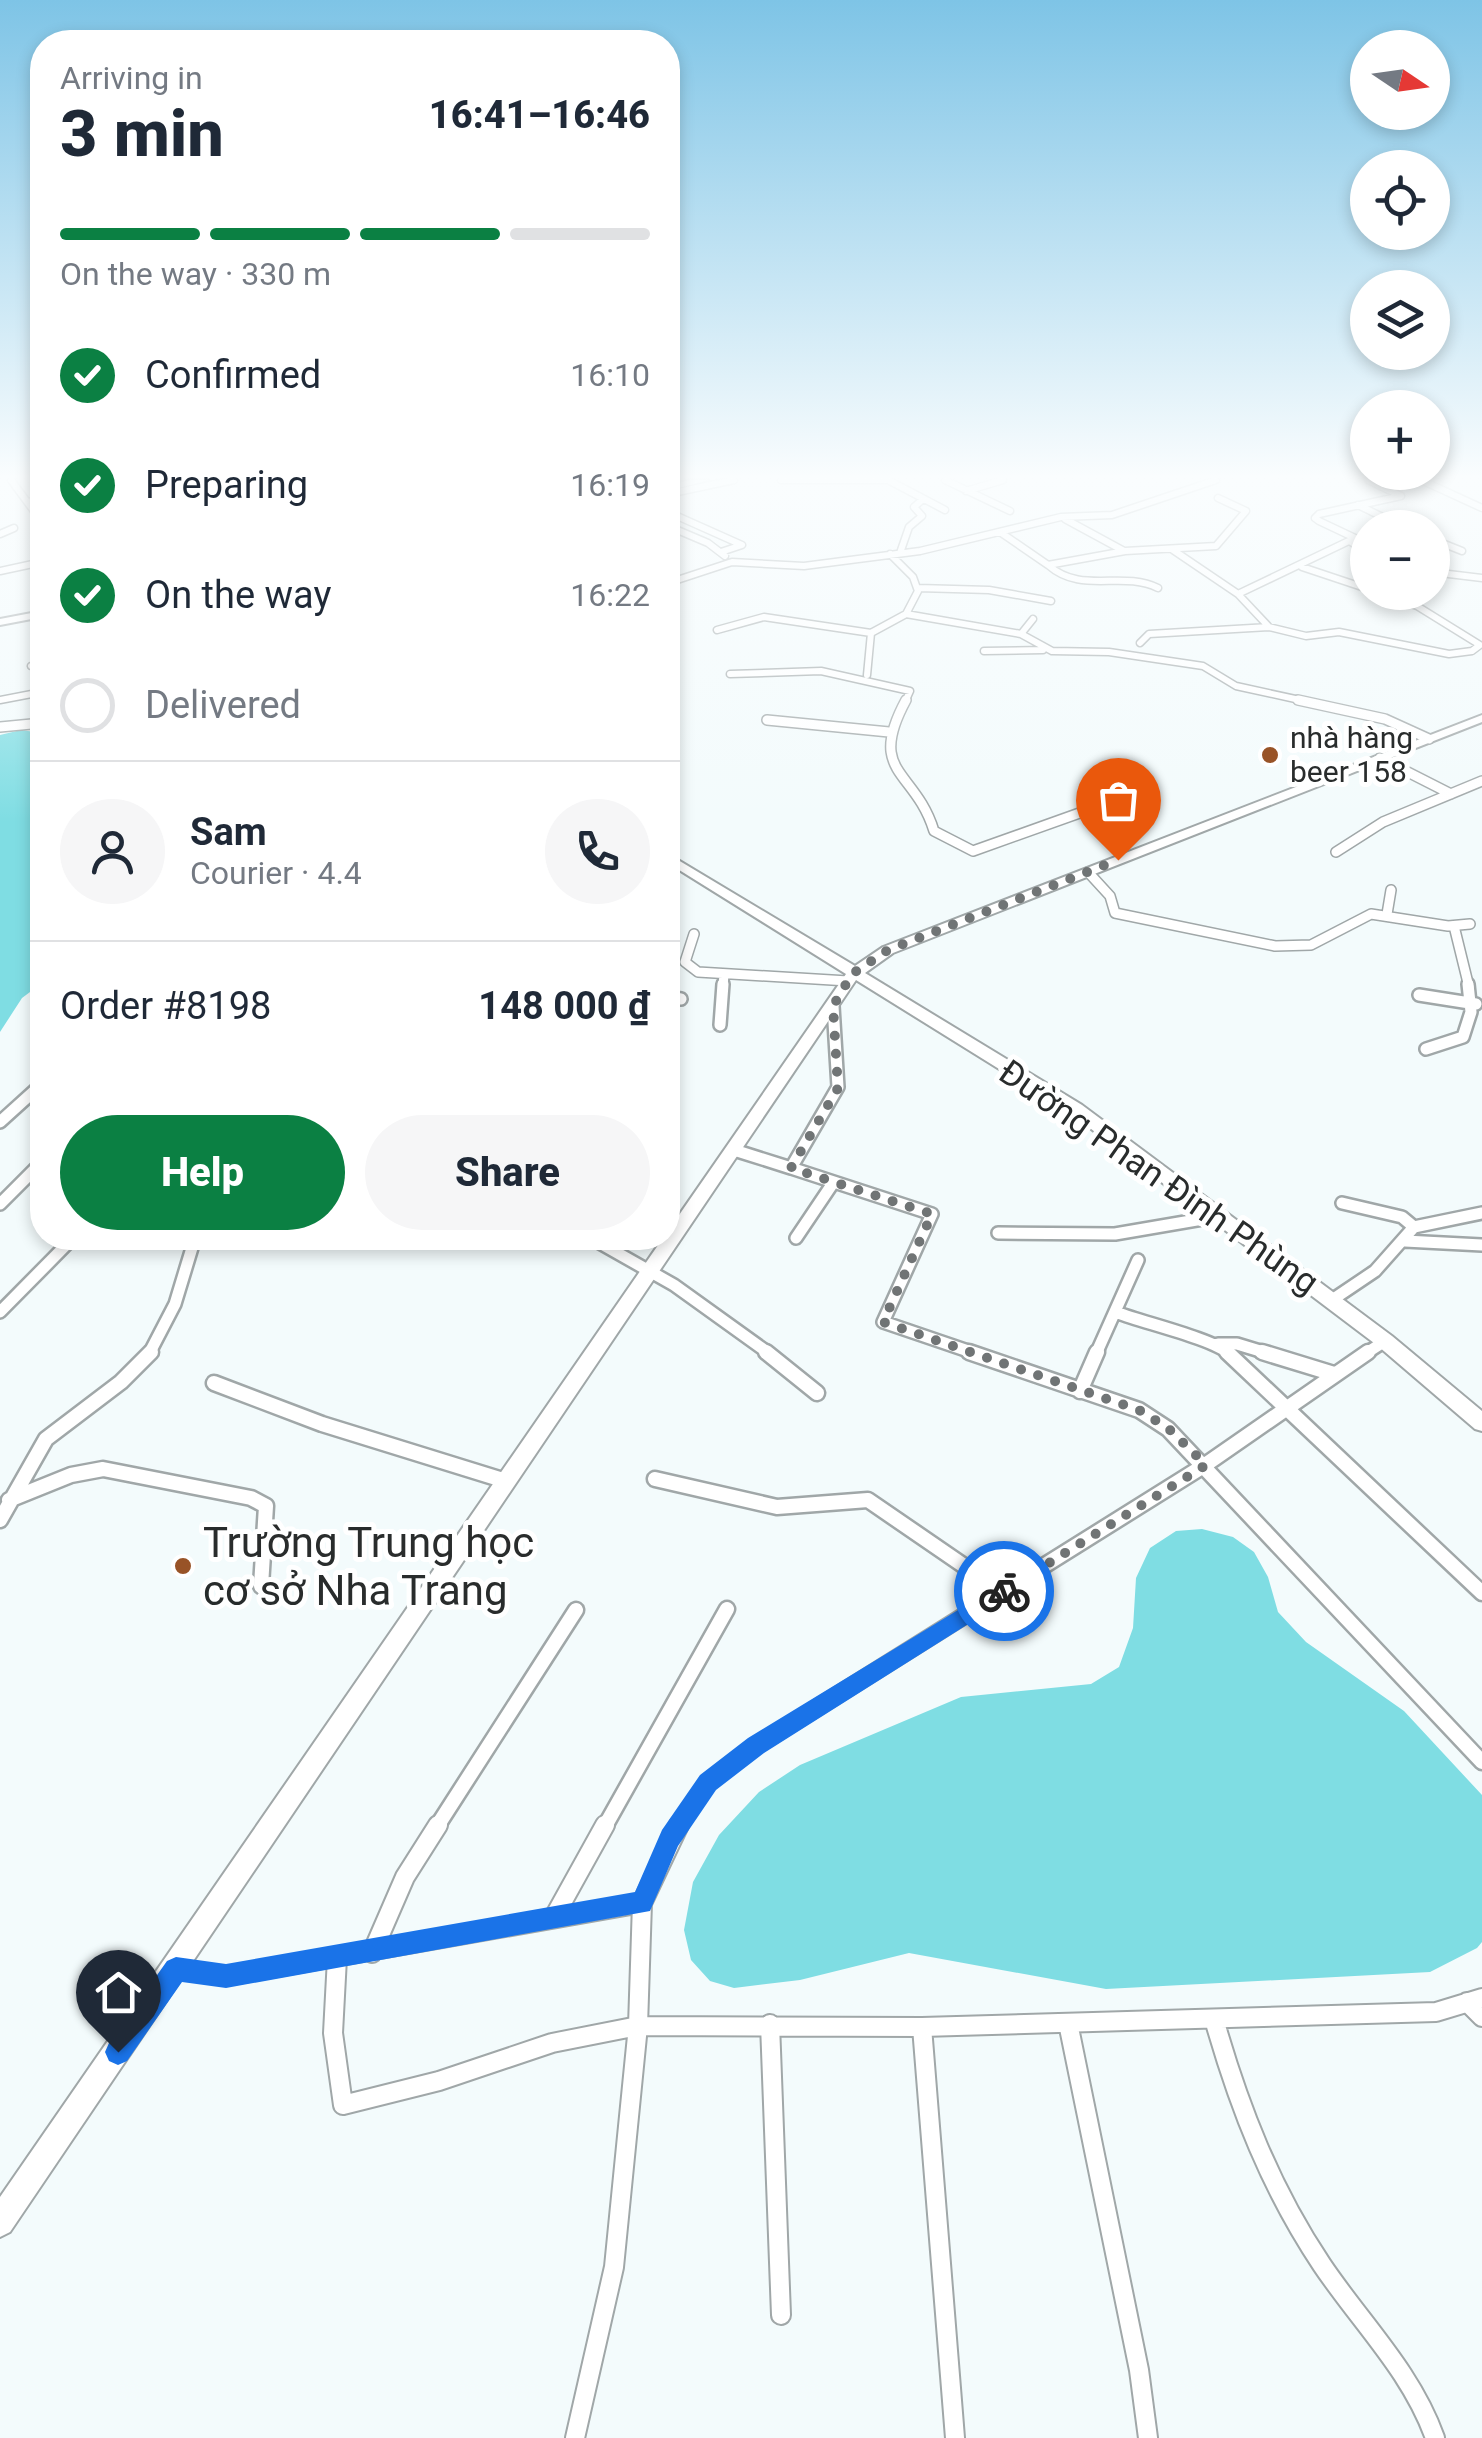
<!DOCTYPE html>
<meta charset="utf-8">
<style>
body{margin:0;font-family:Roboto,sans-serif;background:#f6f6f7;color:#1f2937;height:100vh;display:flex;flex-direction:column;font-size:38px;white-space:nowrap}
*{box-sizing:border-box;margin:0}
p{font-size:32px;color:#747a83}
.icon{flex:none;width:55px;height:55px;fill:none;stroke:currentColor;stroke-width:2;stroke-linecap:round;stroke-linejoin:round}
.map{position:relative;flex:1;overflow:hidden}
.sheet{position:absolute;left:30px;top:30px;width:650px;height:1220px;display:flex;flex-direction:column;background:#fff;border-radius:40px;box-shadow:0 5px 15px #0003}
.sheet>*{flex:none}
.needle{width:65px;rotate:103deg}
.buttons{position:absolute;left:1350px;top:30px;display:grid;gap:20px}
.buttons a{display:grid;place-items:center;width:100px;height:100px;border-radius:50%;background:#fff;box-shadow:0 5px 15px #0003;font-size:50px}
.pin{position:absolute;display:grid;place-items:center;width:85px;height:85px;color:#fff;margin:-102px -42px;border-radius:50% 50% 50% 0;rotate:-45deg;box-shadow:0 0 10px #0007}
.pin .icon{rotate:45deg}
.courier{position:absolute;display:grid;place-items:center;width:100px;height:100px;margin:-50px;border:8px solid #1a73e8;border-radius:50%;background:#fff;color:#222;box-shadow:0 2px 12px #0007}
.summary em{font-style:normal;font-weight:800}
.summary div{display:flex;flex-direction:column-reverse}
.summary{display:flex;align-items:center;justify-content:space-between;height:170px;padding:0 30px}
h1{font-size:65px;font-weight:800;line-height:75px}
.bar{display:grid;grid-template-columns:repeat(4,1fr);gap:15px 10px;align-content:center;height:120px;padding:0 30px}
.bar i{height:12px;border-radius:8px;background:#e0e1e3}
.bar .selected{background:#0b8043}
.bar p{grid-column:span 4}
.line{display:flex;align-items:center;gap:25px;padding:0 30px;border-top:2px solid #e0e1e3}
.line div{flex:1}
.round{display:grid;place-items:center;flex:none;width:105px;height:105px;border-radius:52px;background:#f6f6f7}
ol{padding:0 30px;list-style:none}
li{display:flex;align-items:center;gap:30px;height:110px}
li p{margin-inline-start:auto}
li .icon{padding:10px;border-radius:50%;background:#0b8043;color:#fff;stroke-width:4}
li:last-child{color:#747a83}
li i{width:55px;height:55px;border:5px solid #e0e1e3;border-radius:50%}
.button{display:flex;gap:20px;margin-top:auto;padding:20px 30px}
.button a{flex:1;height:115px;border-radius:60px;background:#0b8043;color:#fff;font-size:40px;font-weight:800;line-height:115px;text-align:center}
.button a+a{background:#f6f6f7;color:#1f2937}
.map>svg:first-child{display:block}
.water{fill:#7fdde3}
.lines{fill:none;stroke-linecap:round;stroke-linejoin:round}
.street-far4-casing{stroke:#a0a7a8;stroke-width:9}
.street-far3-casing{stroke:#a0a7a8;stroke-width:12}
.street-far2-casing{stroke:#a0a7a8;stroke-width:16}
.street-far1-casing{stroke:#a0a7a8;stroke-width:19}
.street-casing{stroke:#a0a7a8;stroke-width:22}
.secondary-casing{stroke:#a0a7a8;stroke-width:4}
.street-far4{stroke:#fff;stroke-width:6}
.street-far3{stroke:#fff;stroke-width:9}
.street-far2{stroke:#fff;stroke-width:11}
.street-far1{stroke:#fff;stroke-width:14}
.street{stroke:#fff;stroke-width:18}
.secondary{fill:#fff;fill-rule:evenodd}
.route{fill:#1a73e8}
.done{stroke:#707475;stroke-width:10;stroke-dasharray:0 18}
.poi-dot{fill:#985327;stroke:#fff;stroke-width:4}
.labels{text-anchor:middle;stroke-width:10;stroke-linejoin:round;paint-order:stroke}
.far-poi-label{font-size:30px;fill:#292c2c;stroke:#fff;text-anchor:start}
.street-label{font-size:35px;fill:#292c2c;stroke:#fff}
.near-poi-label{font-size:42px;fill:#292c2c;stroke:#fff;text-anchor:start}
</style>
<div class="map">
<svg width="1482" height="2438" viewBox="0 0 1482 2438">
<rect width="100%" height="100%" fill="#f3fbfc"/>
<path class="water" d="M 21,730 L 42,733 L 42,983 L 22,998 L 0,1032 L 0,735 Z
M 1202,1529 L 1233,1537 L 1254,1552 L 1268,1577 L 1278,1612 L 1306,1642 L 1404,1711 L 1482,1795 L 1482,1942 L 1477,1948 L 1430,1972 L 1106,1989 L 909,1953 L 800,1980 L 734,1988 L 710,1981 L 691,1960 L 684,1930 L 693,1882 L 719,1835 L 759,1792 L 800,1765 L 961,1697 L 1091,1684 L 1119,1667 L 1133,1628 L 1136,1578 L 1150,1548 L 1176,1531 Z"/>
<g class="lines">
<g class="street-far4-casing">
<path id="street-far4" d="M 11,480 L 42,522
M 781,480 L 888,480
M 888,480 L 945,510
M 945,480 L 1010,511
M 1421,480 L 1482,508
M 966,491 L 1003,480
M 668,494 L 734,480
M 28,502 L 42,499
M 1358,505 L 1405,528
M 668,512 L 742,545 L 721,552
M 1065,519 L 1124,551
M 668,526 L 708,543 L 725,556
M 1000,532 L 1048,565 L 1125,551 L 1216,546 L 1246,511 L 1218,498
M 0,534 L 14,528
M 1432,539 L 1462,551
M 1351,542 L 1368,553
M 900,553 L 909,527 L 922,516 L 914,507 L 923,499
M 1048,565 C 1082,595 1121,570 1158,588
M 1302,567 L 1368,589
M 0,571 L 42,562
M 1432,572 L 1482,578
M 668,583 L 732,562 L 804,566 L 920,551 L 1061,517 L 1112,515 L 1216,480
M 918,588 L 989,590 L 1051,601
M 1238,594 L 1355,538 L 1319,521 L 1315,518 L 1319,514 L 1401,496 L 1368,480
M 906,614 L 1021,634 L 1052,651 L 1109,652 L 1203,666 L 1236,686 L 1309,702
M 1269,627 L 1306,636 L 1339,632 L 1449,654 L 1472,651 L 1480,645 L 1417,606 L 1378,592
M 717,630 L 764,617 L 871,633
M 1021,634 L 1033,619
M 1140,643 L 1149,634 L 1269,627 L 1238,594 L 1173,550
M 984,651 L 1043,650
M 31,666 L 42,664
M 730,674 L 821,671 L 910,691 L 905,702
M 867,675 L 871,633 L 906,614 L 918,591 L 913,577 L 890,554
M 0,700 L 42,692"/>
</g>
<g class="street-far3-casing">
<path id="street-far3" d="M 906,700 C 866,774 915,769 934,831 L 973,851 L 1130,795
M 1298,700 L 1385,719 L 1429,739
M 767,720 L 889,732
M 0,727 L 42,723
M 1380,758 L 1451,794
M 1336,852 L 1383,822 L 1482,781
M 1088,872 L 1110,896 L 1115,913 L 1275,946 L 1311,945 L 1371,914 L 1448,926 L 1470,924
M 1387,914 L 1391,890
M 1454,926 L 1469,987
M 694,934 L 685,962 L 698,972 L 848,981
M 723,987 L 724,974"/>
</g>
<g class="street-far2-casing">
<path id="street-far2" d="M 1419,995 L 1476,1004
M 668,997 L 681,999
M 833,1006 L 838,1087 L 791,1168 L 932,1214 L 883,1322 L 977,1354
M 720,1025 L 723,984
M 1426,1049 L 1463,1037 L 1471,1012 L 1468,984
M 0,1122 L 42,1084
M 734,1150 L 791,1168
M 1342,1203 L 1402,1217 L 1414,1227
M 0,1204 L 42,1162
M 998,1233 L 1115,1234 L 1220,1216
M 591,1238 L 674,1285 L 770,1354
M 796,1238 L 833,1183
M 1405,1241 L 1482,1245
M 1332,1300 L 1375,1271 L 1414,1227 L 1482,1213
M 0,1312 L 73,1238
M 1118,1313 C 1145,1323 1213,1339 1230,1354
M 1218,1344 L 1237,1344 L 1270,1354
M 149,1354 L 175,1304 L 195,1238
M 1096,1354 L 1138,1260
M 1365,1354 L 1385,1341"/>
</g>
<g class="street-far1-casing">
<path id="street-far1" d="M 766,1352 L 817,1393
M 969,1352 L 1139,1410 L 1168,1429 L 1482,1762
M 1227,1352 L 1482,1593
M 1262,1352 L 1334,1374
M 214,1383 L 322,1424 L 506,1481
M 1080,1391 L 1097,1352
M 655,1479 L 777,1507 L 868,1500 L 1002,1592
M 9,1500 L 71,1475 L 103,1469 L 251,1498 L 266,1506 L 261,1586
M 0,1520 L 46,1439 L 121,1382 L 151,1352
M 436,1828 L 576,1610
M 604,1828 L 727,1609
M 677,1828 L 708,1783 L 756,1746 L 1205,1465 L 1368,1352"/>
</g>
<g class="street-casing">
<path id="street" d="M 554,1917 L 605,1825
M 372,1953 L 405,1877 L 438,1825
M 337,1958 L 333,2033 L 343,2105 L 439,2081 L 552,2043 L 638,2026 L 922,2027 L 1436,2012 L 1482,1998
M 176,1969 L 226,1976 L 642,1903
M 1467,2002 L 1482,2017
M 1214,2019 C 1239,2107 1271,2189 1322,2265 C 1361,2323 1411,2371 1435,2438
M 1068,2023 L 1139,2370 L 1148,2438
M 770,2024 L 781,2315
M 922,2027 L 955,2438
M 575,2438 L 614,2267 L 638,2026 L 642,1903 L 679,1825"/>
</g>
<g class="secondary-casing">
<path id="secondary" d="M 691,480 L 709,480 L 668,491 L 668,485 Z
M 42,611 L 42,617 L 0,625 L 0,619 Z
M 1482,715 L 1482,722 L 893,953 L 865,973 L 1082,1105 L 1392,1336 L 1482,1411 L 1482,1431 L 1475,1429 L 1378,1346 L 1070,1113 L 856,980 L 10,2232 L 0,2237 L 0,2197 L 663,1238 L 668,1238 L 668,1231 L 846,974 L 668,863 L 668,854 L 855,966 L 883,947 Z"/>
</g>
<use href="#street-far4" class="street-far4"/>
<use href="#street-far3" class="street-far3"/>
<use href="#street-far2" class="street-far2"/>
<use href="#street-far1" class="street-far1"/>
<use href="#street" class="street"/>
<use href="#secondary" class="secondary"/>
</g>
<linearGradient id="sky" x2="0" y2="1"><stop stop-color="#7ec4e6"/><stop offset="0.58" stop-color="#fafdfe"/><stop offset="1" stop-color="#fafdfe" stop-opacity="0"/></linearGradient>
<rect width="1482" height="822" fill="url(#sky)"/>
<path class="route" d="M 1004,1582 L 1011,1584 L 1011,1597 L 764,1753 L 716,1790 L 678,1846 L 650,1911 L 226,1988 L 182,1982 L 127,2061 L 118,2065 L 109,2061 L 105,2052 L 109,2043 L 167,1961 L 176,1957 L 226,1964 L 635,1892 L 662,1830 L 700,1775 L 748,1738 Z"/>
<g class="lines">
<path class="done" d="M 1004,1591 L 1206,1465 L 1168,1428 L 1139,1410 L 883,1322 L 932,1214 L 791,1168 L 838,1088 L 833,1006 L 852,974 L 888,950 L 1118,860"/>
</g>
<g class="poi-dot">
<circle cx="1270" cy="755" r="10"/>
<circle cx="183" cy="1566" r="10"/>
</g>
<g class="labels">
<g class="far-poi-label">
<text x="1290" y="748">nhà hàng<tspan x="1290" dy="34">beer 158</tspan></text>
</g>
<g class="street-label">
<text transform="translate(1159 1177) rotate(35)" y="12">Đường Phan Đình Phùng</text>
</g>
<g class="near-poi-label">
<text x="203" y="1557">Trường Trung học<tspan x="203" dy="48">cơ sở Nha Trang</tspan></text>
</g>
</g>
</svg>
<div class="buttons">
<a><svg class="needle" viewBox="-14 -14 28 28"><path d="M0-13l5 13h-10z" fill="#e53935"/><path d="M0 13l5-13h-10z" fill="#747a83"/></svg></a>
<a><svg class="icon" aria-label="locate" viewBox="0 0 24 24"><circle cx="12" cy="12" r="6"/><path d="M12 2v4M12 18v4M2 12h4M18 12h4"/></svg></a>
<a><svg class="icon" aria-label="layers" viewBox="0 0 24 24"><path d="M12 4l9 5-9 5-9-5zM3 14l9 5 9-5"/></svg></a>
<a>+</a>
<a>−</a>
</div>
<div class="pin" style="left:1118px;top:860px;background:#ea580c"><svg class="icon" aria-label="bag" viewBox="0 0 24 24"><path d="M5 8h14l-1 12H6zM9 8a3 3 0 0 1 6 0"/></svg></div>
<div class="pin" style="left:118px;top:2052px;background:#1f2937"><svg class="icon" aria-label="home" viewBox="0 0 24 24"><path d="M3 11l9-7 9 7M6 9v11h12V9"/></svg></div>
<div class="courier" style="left:1004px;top:1591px"><svg class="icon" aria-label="bike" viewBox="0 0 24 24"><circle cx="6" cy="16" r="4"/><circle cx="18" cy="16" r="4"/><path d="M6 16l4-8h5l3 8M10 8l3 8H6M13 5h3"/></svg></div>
<section class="sheet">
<div class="summary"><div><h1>3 min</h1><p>Arriving in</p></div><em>16:41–16:46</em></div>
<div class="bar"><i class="selected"></i><i class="selected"></i><i class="selected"></i><i></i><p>On the way · 330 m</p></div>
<ol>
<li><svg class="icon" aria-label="check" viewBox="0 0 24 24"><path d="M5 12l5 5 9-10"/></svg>Confirmed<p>16:10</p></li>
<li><svg class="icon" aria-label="check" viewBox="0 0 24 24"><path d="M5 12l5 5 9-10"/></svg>Preparing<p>16:19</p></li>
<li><svg class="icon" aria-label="check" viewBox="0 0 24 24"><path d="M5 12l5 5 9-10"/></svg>On the way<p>16:22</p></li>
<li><i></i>Delivered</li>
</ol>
<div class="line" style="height:180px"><a class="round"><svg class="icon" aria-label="person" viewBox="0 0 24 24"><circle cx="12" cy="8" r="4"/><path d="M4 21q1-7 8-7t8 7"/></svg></a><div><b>Sam</b><p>Courier · 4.4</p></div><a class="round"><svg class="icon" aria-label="phone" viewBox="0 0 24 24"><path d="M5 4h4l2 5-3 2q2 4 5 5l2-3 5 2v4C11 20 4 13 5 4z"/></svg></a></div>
<div class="line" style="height:130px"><div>Order #8198</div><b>148 000 ₫</b></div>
<div class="button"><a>Help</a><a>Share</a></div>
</section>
</div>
